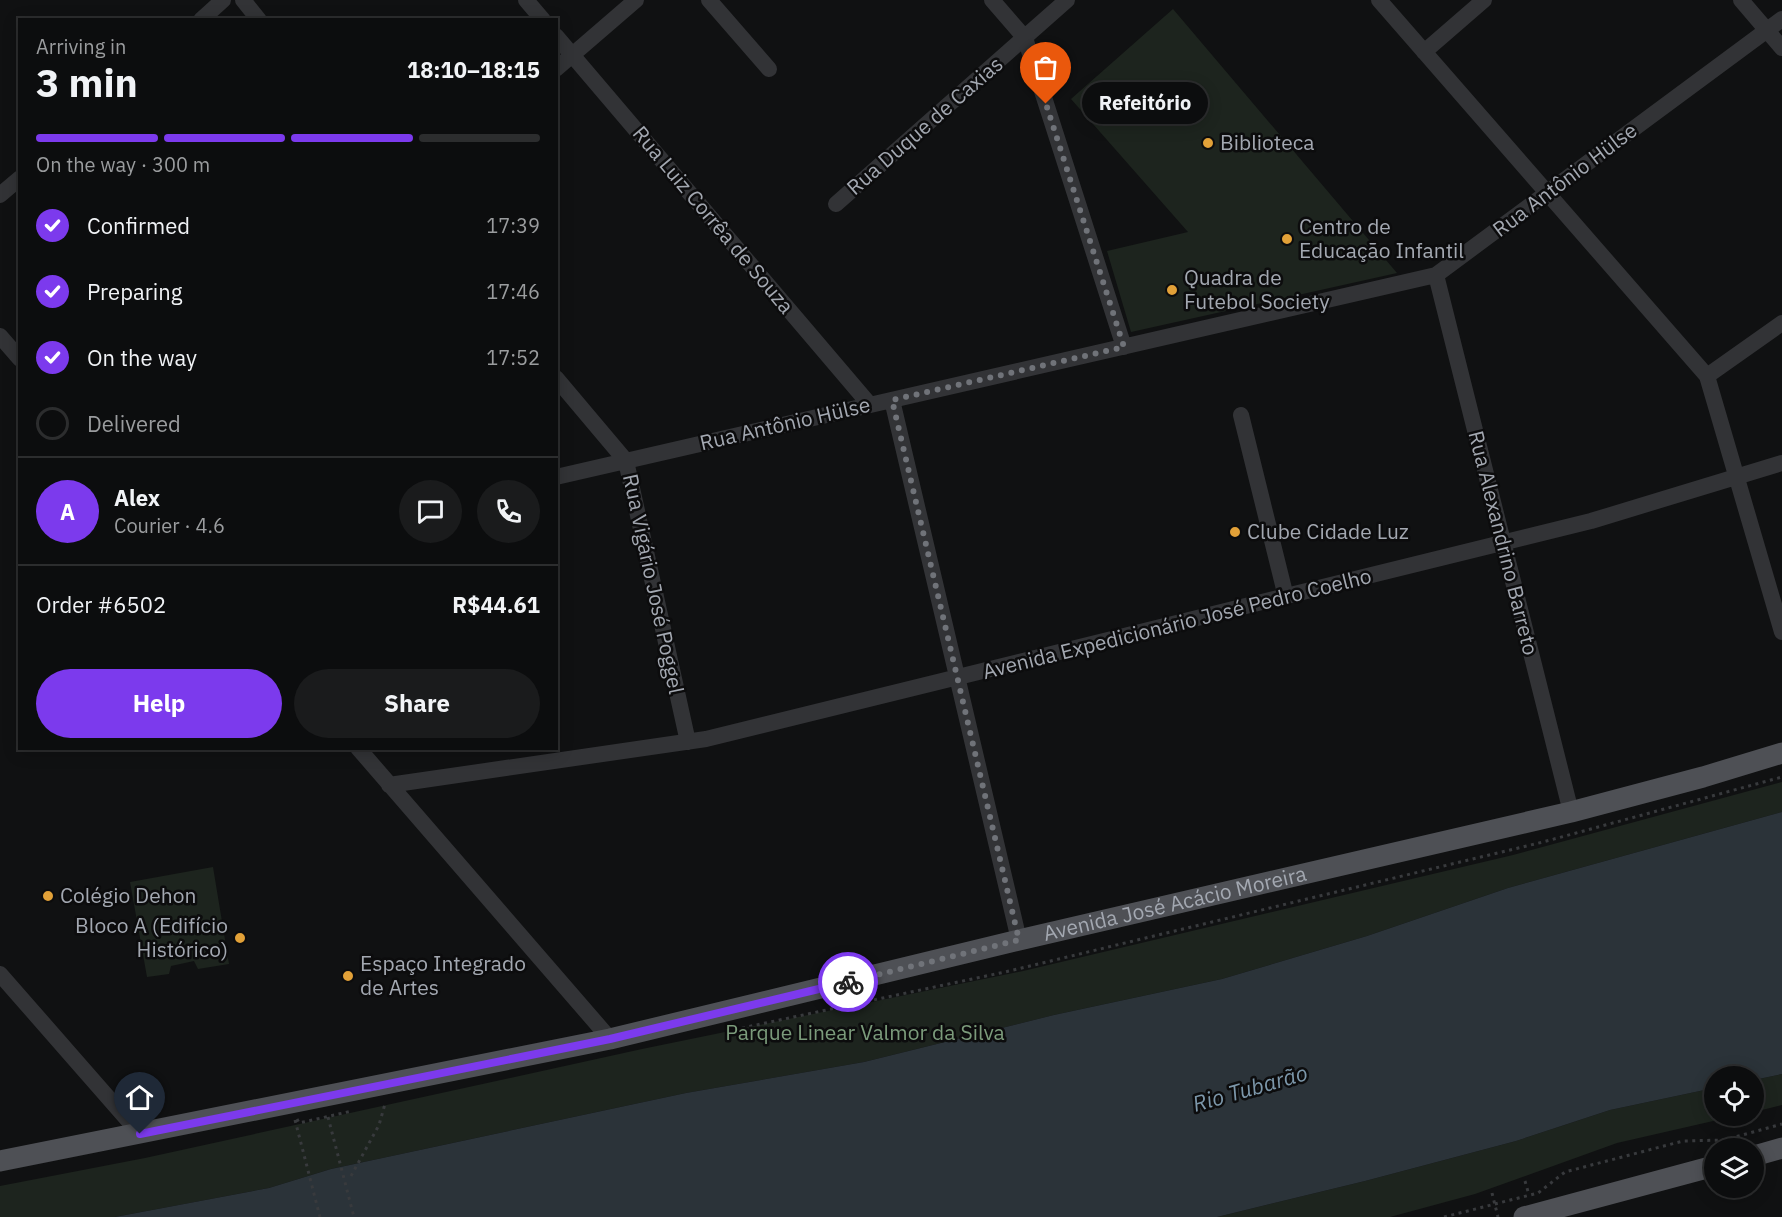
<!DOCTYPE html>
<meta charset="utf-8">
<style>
body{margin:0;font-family:"IBM Plex Sans",sans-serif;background:#1a1b1c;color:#f1f3f6;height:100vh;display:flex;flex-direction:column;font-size:22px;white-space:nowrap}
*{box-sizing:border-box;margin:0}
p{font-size:20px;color:#9a9c9e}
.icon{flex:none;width:33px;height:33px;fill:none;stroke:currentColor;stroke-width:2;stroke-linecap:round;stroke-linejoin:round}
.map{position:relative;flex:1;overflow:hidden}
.drawer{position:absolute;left:18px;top:18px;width:540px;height:732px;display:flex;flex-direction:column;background:#0c0d0e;border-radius:0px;box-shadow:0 3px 15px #0003,0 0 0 2px #2c2d2e}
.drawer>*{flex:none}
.fabs{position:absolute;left:1704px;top:1066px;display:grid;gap:12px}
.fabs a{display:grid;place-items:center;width:60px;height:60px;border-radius:50%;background:#0c0d0e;box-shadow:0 3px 15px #0003,0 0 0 2px #2c2d2e;font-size:30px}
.pin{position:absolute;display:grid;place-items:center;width:51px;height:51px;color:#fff;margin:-62px -26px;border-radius:50% 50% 50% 0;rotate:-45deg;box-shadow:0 0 6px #0007}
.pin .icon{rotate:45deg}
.courier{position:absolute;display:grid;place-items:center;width:60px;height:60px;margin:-30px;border:4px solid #7c3aed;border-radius:50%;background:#fff;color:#222;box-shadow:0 2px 8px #0007}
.bubble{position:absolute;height:42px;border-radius:21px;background:#0c0d0e;box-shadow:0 3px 15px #0003,0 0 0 2px #2c2d2e;font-size:20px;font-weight:700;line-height:42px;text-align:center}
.head em{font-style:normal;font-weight:700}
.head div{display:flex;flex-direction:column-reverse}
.head{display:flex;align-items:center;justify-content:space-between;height:102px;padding:0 18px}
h1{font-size:39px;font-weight:700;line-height:45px}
.bar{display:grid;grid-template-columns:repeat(4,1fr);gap:9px 6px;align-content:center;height:72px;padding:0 18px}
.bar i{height:8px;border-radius:4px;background:#2c2d2e}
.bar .on{background:#7c3aed}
.bar p{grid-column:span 4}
.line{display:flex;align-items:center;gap:15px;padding:0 18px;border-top:2px solid #2c2d2e}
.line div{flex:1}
.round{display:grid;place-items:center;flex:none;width:63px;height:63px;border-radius:32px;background:#1a1b1c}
ol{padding:0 18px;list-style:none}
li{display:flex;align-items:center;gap:18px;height:66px}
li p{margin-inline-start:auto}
li .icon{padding:6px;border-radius:50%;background:#7c3aed;color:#fff;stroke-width:4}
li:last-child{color:#9a9c9e}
li i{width:33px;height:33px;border:3px solid #2c2d2e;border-radius:50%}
.button{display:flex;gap:12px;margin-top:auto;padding:12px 18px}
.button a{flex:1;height:69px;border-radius:36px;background:#7c3aed;color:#fff;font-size:24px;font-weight:700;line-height:69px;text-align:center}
.button a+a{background:#1a1b1c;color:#f1f3f6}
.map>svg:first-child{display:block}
.green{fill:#1d241e}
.water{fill:#2b3339}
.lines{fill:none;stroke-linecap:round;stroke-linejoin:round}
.path{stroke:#383a3d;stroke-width:3;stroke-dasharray:3 4.5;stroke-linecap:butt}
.minor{stroke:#323336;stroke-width:16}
.major{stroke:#4e5055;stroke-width:21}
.done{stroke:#707379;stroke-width:6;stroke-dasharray:0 10.8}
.route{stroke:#7c3aed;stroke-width:8}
.poi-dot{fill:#e2a138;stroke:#0c0c0d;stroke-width:2}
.labels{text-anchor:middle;stroke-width:5;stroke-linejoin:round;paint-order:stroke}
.street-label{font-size:21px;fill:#a3a8b1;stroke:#0c0c0d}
.poi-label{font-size:21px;fill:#a3a8b1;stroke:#0c0c0d;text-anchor:start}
.park-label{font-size:21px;fill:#7b9b7b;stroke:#0c0c0d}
.water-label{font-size:22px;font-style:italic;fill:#7c97aa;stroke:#0c0c0d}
</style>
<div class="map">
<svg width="1782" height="1217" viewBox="0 0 1782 1217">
<rect width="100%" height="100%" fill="#101112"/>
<path class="green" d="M 1173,9 L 1397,273 L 1131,332 L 1107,251 L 1188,232 L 1071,99 Z
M 1782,782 L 1782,812 L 1508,888 L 1367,936 L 1222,979 L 1054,1015 L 864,1062 L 686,1093 L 331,1169 L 269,1188 L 115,1217 L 0,1217 L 0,1186 L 145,1158 L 642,1049 L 1023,971 L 1513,855 Z
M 213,867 L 229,964 L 198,969 L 194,961 L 171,966 L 169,974 L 147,977 L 130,882 Z
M 1782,1074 L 1782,1105 L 1754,1112 L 1754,1080 Z
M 1714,1088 L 1714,1116 L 1735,1116 L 1617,1143 L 1475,1194 L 1390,1217 L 1217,1217 L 1365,1181 L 1516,1141 L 1610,1110 Z"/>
<path class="water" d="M 1782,812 L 1782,1074 L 1754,1080 L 1754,1077 L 1714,1077 L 1714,1088 L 1610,1110 L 1516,1141 L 1365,1181 L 1217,1217 L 115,1217 L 269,1188 L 331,1169 L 686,1093 L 864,1062 L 1054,1015 L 1222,979 L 1367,936 L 1508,888 Z"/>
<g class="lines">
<path class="path" d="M 742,1028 L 1005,972 L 1543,842 L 1782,777
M 328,1117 L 354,1217
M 297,1119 L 299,1123 L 352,1111
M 295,1120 L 320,1217
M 351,1176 L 379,1125 L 385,1104
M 1525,1181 L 1529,1195
M 1492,1193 L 1498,1217
M 1444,1217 L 1538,1193 L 1565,1172 L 1683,1141 L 1724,1140 L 1782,1124"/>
<path class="minor" d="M 243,0 L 259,20
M 526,0 L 543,20
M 709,0 L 769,69
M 992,0 L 1025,38 L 1124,347
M 1379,0 L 1707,376 L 1782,632
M 1741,0 L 1782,48
M 201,20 L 223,0
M 556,36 L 870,405
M 1424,52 L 1484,0
M 556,69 L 636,0
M 0,195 L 20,178
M 836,204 L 1067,0
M 1436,275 L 1571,812
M 0,336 L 20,359
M 1707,376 L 1782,323
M 556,378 L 626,461 L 688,742
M 892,400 L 1019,940
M 1241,415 L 1286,597
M 556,477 L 1436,275 L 1782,19
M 358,748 L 610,1039
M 389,785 L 706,739 L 1591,521 L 1782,463
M 0,974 L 140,1134"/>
<g class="major">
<path d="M 1754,1156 L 1782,1148"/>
<path id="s1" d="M 0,1161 L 610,1039 L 1019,940 L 1571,812 L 1703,777 L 1782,753"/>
<path d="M 1524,1217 L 1714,1166"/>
</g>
</g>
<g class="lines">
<path class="done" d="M 848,982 L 1019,940 L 892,400 L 1124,347 L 1046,104"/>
<path class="route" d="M 140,1134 L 610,1039 L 848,982"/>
</g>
<g class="poi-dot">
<circle cx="1208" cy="143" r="6"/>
<circle cx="1287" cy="239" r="6"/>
<circle cx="1172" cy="290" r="6"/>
<circle cx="1235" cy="532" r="6"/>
<circle cx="48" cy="896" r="6"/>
<circle cx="240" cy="938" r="6"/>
<circle cx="348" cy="976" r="6"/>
</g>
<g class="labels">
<g class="street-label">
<text transform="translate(925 126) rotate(-41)" y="7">Rua Duque de Caxias</text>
<text transform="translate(1565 180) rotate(-37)" y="7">Rua Antônio Hülse</text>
<text transform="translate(713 220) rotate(50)" y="7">Rua Luiz Corrêa de Souza</text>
<text transform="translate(785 424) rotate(-13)" y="7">Rua Antônio Hülse</text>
<text transform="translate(1503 543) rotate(76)" y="7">Rua Alexandrino Barreto</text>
<text transform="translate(653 584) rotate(78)" y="7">Rua Vigário José Poggel</text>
<text transform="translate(1177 624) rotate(-14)" y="7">Avenida Expedicionário José Pedro Coelho</text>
<text dy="7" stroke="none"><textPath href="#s1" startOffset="1203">Avenida José Acácio Moreira</textPath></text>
</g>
<g class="poi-label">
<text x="1220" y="150">Biblioteca</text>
<text x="1299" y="234">Centro de<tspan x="1299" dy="24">Educação Infantil</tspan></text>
<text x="1184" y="285">Quadra de<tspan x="1184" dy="24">Futebol Society</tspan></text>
<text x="1247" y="539">Clube Cidade Luz</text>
<text x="60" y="903">Colégio Dehon</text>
<text x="228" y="933" text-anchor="end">Bloco A (Edifício<tspan x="228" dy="24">Histórico)</tspan></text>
<text x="360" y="971">Espaço Integrado<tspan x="360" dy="24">de Artes</tspan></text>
</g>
<g class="park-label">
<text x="865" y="1040">Parque Linear Valmor da Silva</text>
</g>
<g class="water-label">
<text transform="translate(1250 1088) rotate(-16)" y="8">Rio Tubarão</text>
</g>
</g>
</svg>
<div class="fabs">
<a><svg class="icon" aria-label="locate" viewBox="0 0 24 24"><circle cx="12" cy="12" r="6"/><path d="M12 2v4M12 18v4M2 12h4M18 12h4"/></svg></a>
<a><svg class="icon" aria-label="layers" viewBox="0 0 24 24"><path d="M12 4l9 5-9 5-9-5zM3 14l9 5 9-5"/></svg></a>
</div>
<div class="pin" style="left:1046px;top:104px;background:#ea580c"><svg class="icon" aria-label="bag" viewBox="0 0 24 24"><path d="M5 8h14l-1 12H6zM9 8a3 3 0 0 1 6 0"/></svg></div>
<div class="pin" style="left:140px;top:1134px;background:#1f2937"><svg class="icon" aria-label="home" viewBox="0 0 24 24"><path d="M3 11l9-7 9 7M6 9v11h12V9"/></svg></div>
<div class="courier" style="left:848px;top:982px"><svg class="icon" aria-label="bike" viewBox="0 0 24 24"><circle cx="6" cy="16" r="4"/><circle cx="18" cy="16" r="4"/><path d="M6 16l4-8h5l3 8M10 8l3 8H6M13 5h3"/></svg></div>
<div class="bubble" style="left:1082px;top:82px;width:126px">Refeitório</div>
<section class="drawer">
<div class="head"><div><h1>3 min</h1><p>Arriving in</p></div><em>18:10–18:15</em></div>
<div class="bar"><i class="on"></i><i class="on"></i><i class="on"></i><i></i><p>On the way · 300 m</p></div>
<ol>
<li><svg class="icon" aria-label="check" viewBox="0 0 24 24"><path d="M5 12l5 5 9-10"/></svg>Confirmed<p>17:39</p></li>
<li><svg class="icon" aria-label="check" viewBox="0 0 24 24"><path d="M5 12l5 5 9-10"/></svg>Preparing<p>17:46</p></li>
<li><svg class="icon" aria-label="check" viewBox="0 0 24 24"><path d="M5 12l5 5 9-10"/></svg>On the way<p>17:52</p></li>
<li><i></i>Delivered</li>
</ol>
<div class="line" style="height:108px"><b class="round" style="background:#7c3aed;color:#fff">A</b><div><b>Alex</b><p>Courier · 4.6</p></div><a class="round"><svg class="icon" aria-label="chat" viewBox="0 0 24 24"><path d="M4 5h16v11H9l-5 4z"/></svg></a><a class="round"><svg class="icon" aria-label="phone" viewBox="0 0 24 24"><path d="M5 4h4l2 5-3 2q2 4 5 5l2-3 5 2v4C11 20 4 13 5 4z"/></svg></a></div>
<div class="line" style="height:78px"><div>Order #6502</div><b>R$44.61</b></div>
<div class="button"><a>Help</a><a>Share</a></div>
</section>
</div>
